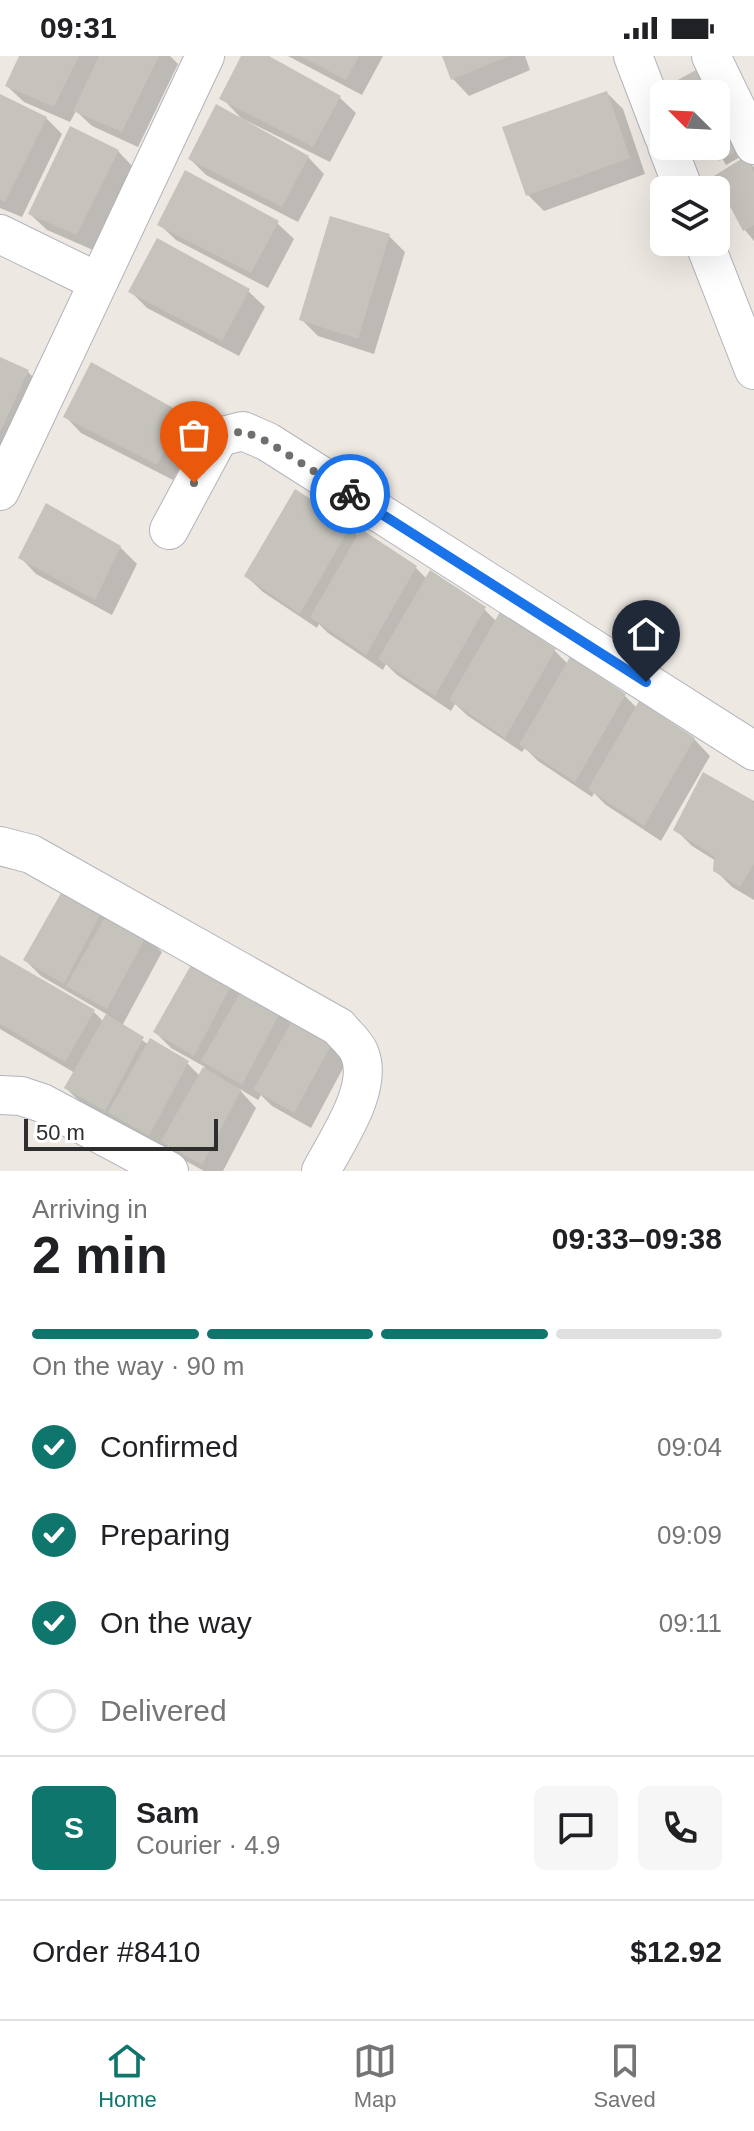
<!DOCTYPE html>
<meta charset="utf-8">
<style>
body{margin:0;font-family:Helvetica,sans-serif;background:#f6f6f6;color:#202124;height:100vh;display:flex;flex-direction:column;font-size:30px;white-space:nowrap}
*{box-sizing:border-box;margin:0}
p{font-size:26px;color:#757577}
.icon{flex:none;width:44px;height:44px;fill:none;stroke:currentColor;stroke-width:2;stroke-linecap:round;stroke-linejoin:round}
.map{position:relative;height:1115px;overflow:hidden}
.details{display:flex;flex-direction:column;background:#fff;flex:1}
.details>*{flex:none}
.needle{width:52px;rotate:294deg}
.tools{position:absolute;left:650px;top:24px;display:grid;gap:16px}
.tools a{display:grid;place-items:center;width:80px;height:80px;border-radius:12px;background:#fff;box-shadow:0 8px 32px #0002;font-size:40px}
.scale{position:absolute;left:24px;bottom:20px;width:194px;box-sizing:border-box;padding-left:8px;border:4px solid #2e2e2e;border-top:0;font-size:22px;line-height:28px;white-space:nowrap;color:#2e2e2e;-webkit-text-stroke:6px #fff;paint-order:stroke}
.pin{position:absolute;display:grid;place-items:center;width:68px;height:68px;color:#fff;margin:-82px -34px;border-radius:50% 50% 50% 0;rotate:-45deg;box-shadow:0 0 8px #0007}
.pin .icon{rotate:45deg}
.courier{position:absolute;display:grid;place-items:center;width:80px;height:80px;margin:-40px;border:6px solid #1a73e8;border-radius:50%;background:#fff;color:#222;box-shadow:0 2px 10px #0007}
.summary em{font-style:normal;font-weight:600}
.summary div{display:flex;flex-direction:column-reverse}
.summary{display:flex;align-items:center;justify-content:space-between;height:136px;padding:0 32px}
h1{font-size:52px;font-weight:600;line-height:60px}
.bar{display:grid;grid-template-columns:repeat(4,1fr);gap:12px 8px;align-content:center;height:96px;padding:0 32px}
.bar i{height:10px;border-radius:6px;background:#e0e0e0}
.bar .on{background:#0f766e}
.bar p{grid-column:span 4}
.line{display:flex;align-items:center;gap:20px;padding:0 32px;border-top:2px solid #e0e0e0}
.line div{flex:1}
.round{display:grid;place-items:center;flex:none;width:84px;height:84px;border-radius:12px;background:#f6f6f6}
ol{padding:0 32px;list-style:none}
li{display:flex;align-items:center;gap:24px;height:88px}
li p{margin-inline-start:auto}
li .icon{padding:8px;border-radius:50%;background:#0f766e;color:#fff;stroke-width:4}
li:last-child{color:#757577}
li i{width:44px;height:44px;border:4px solid #e0e0e0;border-radius:50%}
.status{display:flex;justify-content:space-between;align-items:center;height:56px;padding:0 40px;background:#fff;direction:ltr}
.status svg{height:22px;fill:currentColor}
.menu{display:flex;justify-content:space-around;align-items:center;height:112px;border-top:2px solid #e0e0e0;background:#fff;font-size:22px;color:#757577}
.menu a{display:grid;justify-items:center;gap:4px}
.menu .on{color:#0f766e}
.map>svg:first-child{display:block}
.shadow{fill:#0003}
.building{fill:#c6c3bd}
.lines{fill:none;stroke-linecap:round;stroke-linejoin:round}
.minor-casing{stroke:#b2b4bc;stroke-width:40}
.minor{stroke:#fff;stroke-width:38}
.done{stroke:#716f6d;stroke-width:8;stroke-dasharray:0 14.4}
.route{stroke:#1a73e8;stroke-width:10}
</style>
<div class="status"><b>09:31</b><svg viewBox="0 0 49 12"><path d="M0 12V9h3v3zM5 12V6h3v6zM10 12V3h3v9zM15 12V0h3v12zM26 1h20v11H26zM47 4h2v5h-2z"/></svg></div>
<div class="map">
<svg width="754" height="1115" viewBox="0 0 754 1115">
<rect width="100%" height="100%" fill="#ede8e2"/>
<path class="shadow" d="M 22,0 L 170,0 L 178,8 L 138,91 L 92,70 L 76,55 L 70,66 L 24,46 L 7,30 Z
M 244,0 L 265,0 L 339,41 L 356,57 L 330,106 L 241,62 L 222,42 Z
M 288,0 L 383,0 L 362,39 Z
M 444,0 L 525,0 L 530,14 L 469,40 L 453,23 Z
M 705,11 L 747,97 L 726,109 L 715,90 L 716,38 L 683,38 Z
M 607,37 L 623,53 L 645,118 L 544,155 L 528,139 Z
M 0,40 L 46,62 L 62,78 L 22,161 L 0,152 Z
M 118,95 L 134,112 L 93,194 L 47,174 L 30,158 Z
M 308,101 L 324,118 L 298,166 L 206,119 L 190,103 Z
M 746,103 L 754,111 L 754,185 L 745,174 Z
M 277,167 L 294,183 L 268,232 L 176,184 L 159,168 Z
M 389,180 L 405,196 L 374,298 L 318,280 L 302,264 Z
M 248,235 L 265,251 L 239,300 L 147,252 L 131,236 Z
M 0,303 L 28,316 L 44,332 L 0,425 Z
M 183,359 L 199,375 L 173,424 L 81,377 L 65,360 Z
M 350,471 L 359,480 L 416,512 L 427,523 L 484,553 L 497,566 L 501,559 L 555,595 L 568,608 L 625,640 L 637,652 L 694,683 L 710,700 L 661,785 L 606,749 L 594,737 L 592,741 L 538,705 L 525,692 L 522,696 L 468,660 L 455,648 L 451,655 L 397,619 L 386,608 L 383,614 L 328,577 L 319,568 L 317,572 L 263,536 L 246,520 Z
M 120,491 L 137,508 L 112,559 L 36,518 L 20,501 Z
M 754,747 L 754,844 L 732,831 L 715,814 L 716,805 L 692,790 L 676,774 Z
M 66,833 L 145,880 L 162,896 L 122,970 L 149,989 L 187,1007 L 200,1020 L 205,1011 L 171,992 L 155,976 L 196,905 L 280,956 L 293,969 L 296,963 L 349,1001 L 311,1072 L 272,1050 L 261,1039 L 258,1044 L 238,1032 L 256,1052 L 223,1115 L 204,1115 L 179,1101 L 168,1090 L 166,1094 L 82,1048 L 66,1032 L 75,1017 L 0,973 L 0,901 L 94,956 L 104,966 L 108,959 L 41,920 L 25,904 Z"/>
<path class="building" d="M 19,0 L 79,0 L 54,51 L 5,30 Z
M 99,0 L 159,0 L 122,76 L 73,55 Z
M 241,0 L 269,0 L 341,40 L 313,91 L 219,43 Z
M 300,0 L 359,0 L 346,24 Z
M 442,0 L 509,0 L 451,24 Z
M 705,9 L 730,60 L 716,68 L 716,38 L 681,38 L 676,25 Z
M 607,35 L 630,102 L 526,140 L 502,71 Z
M 0,38 L 47,61 L 5,146 L 0,144 Z
M 216,48 L 309,100 L 282,151 L 188,103 Z
M 733,68 L 743,92 L 719,105 L 713,90 L 716,90 L 716,78 Z
M 70,70 L 119,94 L 77,179 L 28,158 Z
M 746,100 L 754,116 L 754,169 L 743,175 L 714,120 Z
M 185,114 L 279,165 L 251,217 L 157,169 Z
M 330,160 L 390,178 L 358,283 L 299,264 Z
M 157,182 L 250,233 L 222,285 L 128,236 Z
M 0,301 L 29,314 L 0,376 Z
M 91,306 L 184,358 L 157,409 L 63,361 Z
M 295,433 L 351,469 L 300,558 L 244,520 Z
M 46,447 L 121,490 L 95,544 L 18,502 Z
M 361,473 L 417,510 L 366,599 L 310,561 Z
M 430,514 L 486,551 L 435,640 L 378,603 Z
M 500,556 L 556,593 L 505,682 L 449,644 Z
M 570,601 L 626,638 L 575,726 L 519,689 Z
M 639,645 L 695,682 L 644,770 L 588,733 Z
M 703,716 L 754,745 L 754,808 L 740,831 L 713,815 L 714,800 L 673,774 Z
M 65,830 L 103,853 L 64,928 L 23,904 Z
M 108,856 L 147,879 L 107,953 L 66,930 Z
M 0,899 L 95,954 L 65,1006 L 0,968 Z
M 195,902 L 233,926 L 194,1000 L 153,976 Z
M 243,932 L 281,955 L 242,1029 L 201,1005 Z
M 106,958 L 144,981 L 105,1055 L 64,1032 Z
M 295,960 L 334,984 L 294,1057 L 253,1034 Z
M 150,982 L 189,1005 L 149,1080 L 108,1056 Z
M 203,1011 L 241,1034 L 202,1109 L 161,1085 Z"/>
<g class="lines">
<g class="minor-casing">
<path id="minor" d="M 633,0 L 664,81
M 711,0 L 754,89
M 667,90 L 684,134
M 0,178 L 98,226
M 704,186 L 754,314
M 0,435 L 205,0
M 169,474 L 219,381 L 243,375 L 268,386 L 754,695
M 0,790 L 31,798 L 339,971 C 345,979 355,987 359,996 C 375,1031 337,1084 321,1115
M 0,1039 L 21,1040 L 42,1047 L 169,1115"/>
</g>
<use href="#minor" class="minor"/>
</g>
<g class="lines">
<path class="done" d="M 194,427 L 219,381 L 243,375 L 268,386 L 350,438"/>
<path class="route" d="M 350,438 L 646,626"/>
</g>
</svg>
<div class="tools">
<a><svg class="needle" viewBox="-14 -14 28 28"><path d="M0-13l5 13h-10z" fill="#e53935"/><path d="M0 13l5-13h-10z" fill="#757577"/></svg></a>
<a><svg class="icon" aria-label="layers" viewBox="0 0 24 24"><path d="M12 4l9 5-9 5-9-5zM3 14l9 5 9-5"/></svg></a>
</div>
<div class="scale">50 m</div>
<div class="pin" style="left:194px;top:427px;background:#ea580c"><svg class="icon" aria-label="bag" viewBox="0 0 24 24"><path d="M5 8h14l-1 12H6zM9 8a3 3 0 0 1 6 0"/></svg></div>
<div class="pin" style="left:646px;top:626px;background:#1f2937"><svg class="icon" aria-label="home" viewBox="0 0 24 24"><path d="M3 11l9-7 9 7M6 9v11h12V9"/></svg></div>
<div class="courier" style="left:350px;top:438px"><svg class="icon" aria-label="bike" viewBox="0 0 24 24"><circle cx="6" cy="16" r="4"/><circle cx="18" cy="16" r="4"/><path d="M6 16l4-8h5l3 8M10 8l3 8H6M13 5h3"/></svg></div>
</div>
<section class="details">
<div class="summary"><div><h1>2 min</h1><p>Arriving in</p></div><em>09:33–09:38</em></div>
<div class="bar"><i class="on"></i><i class="on"></i><i class="on"></i><i></i><p>On the way · 90 m</p></div>
<ol>
<li><svg class="icon" aria-label="check" viewBox="0 0 24 24"><path d="M5 12l5 5 9-10"/></svg>Confirmed<p>09:04</p></li>
<li><svg class="icon" aria-label="check" viewBox="0 0 24 24"><path d="M5 12l5 5 9-10"/></svg>Preparing<p>09:09</p></li>
<li><svg class="icon" aria-label="check" viewBox="0 0 24 24"><path d="M5 12l5 5 9-10"/></svg>On the way<p>09:11</p></li>
<li><i></i>Delivered</li>
</ol>
<div class="line" style="height:144px"><b class="round" style="background:#0f766e;color:#fff">S</b><div><b>Sam</b><p>Courier · 4.9</p></div><a class="round"><svg class="icon" aria-label="chat" viewBox="0 0 24 24"><path d="M4 5h16v11H9l-5 4z"/></svg></a><a class="round"><svg class="icon" aria-label="phone" viewBox="0 0 24 24"><path d="M5 4h4l2 5-3 2q2 4 5 5l2-3 5 2v4C11 20 4 13 5 4z"/></svg></a></div>
<div class="line" style="height:104px"><div>Order #8410</div><b>$12.92</b></div>
</section>
<nav class="menu">
<a class="on"><svg class="icon" aria-label="home" viewBox="0 0 24 24"><path d="M3 11l9-7 9 7M6 9v11h12V9"/></svg>Home</a>
<a><svg class="icon" aria-label="map" viewBox="0 0 24 24"><path d="M3 6l6-2 6 2 6-2v14l-6 2-6-2-6 2zM9 4v14M15 6v14"/></svg>Map</a>
<a><svg class="icon" aria-label="saved" viewBox="0 0 24 24"><path d="M7 4h10v16l-5-4-5 4z"/></svg>Saved</a>
</nav>
